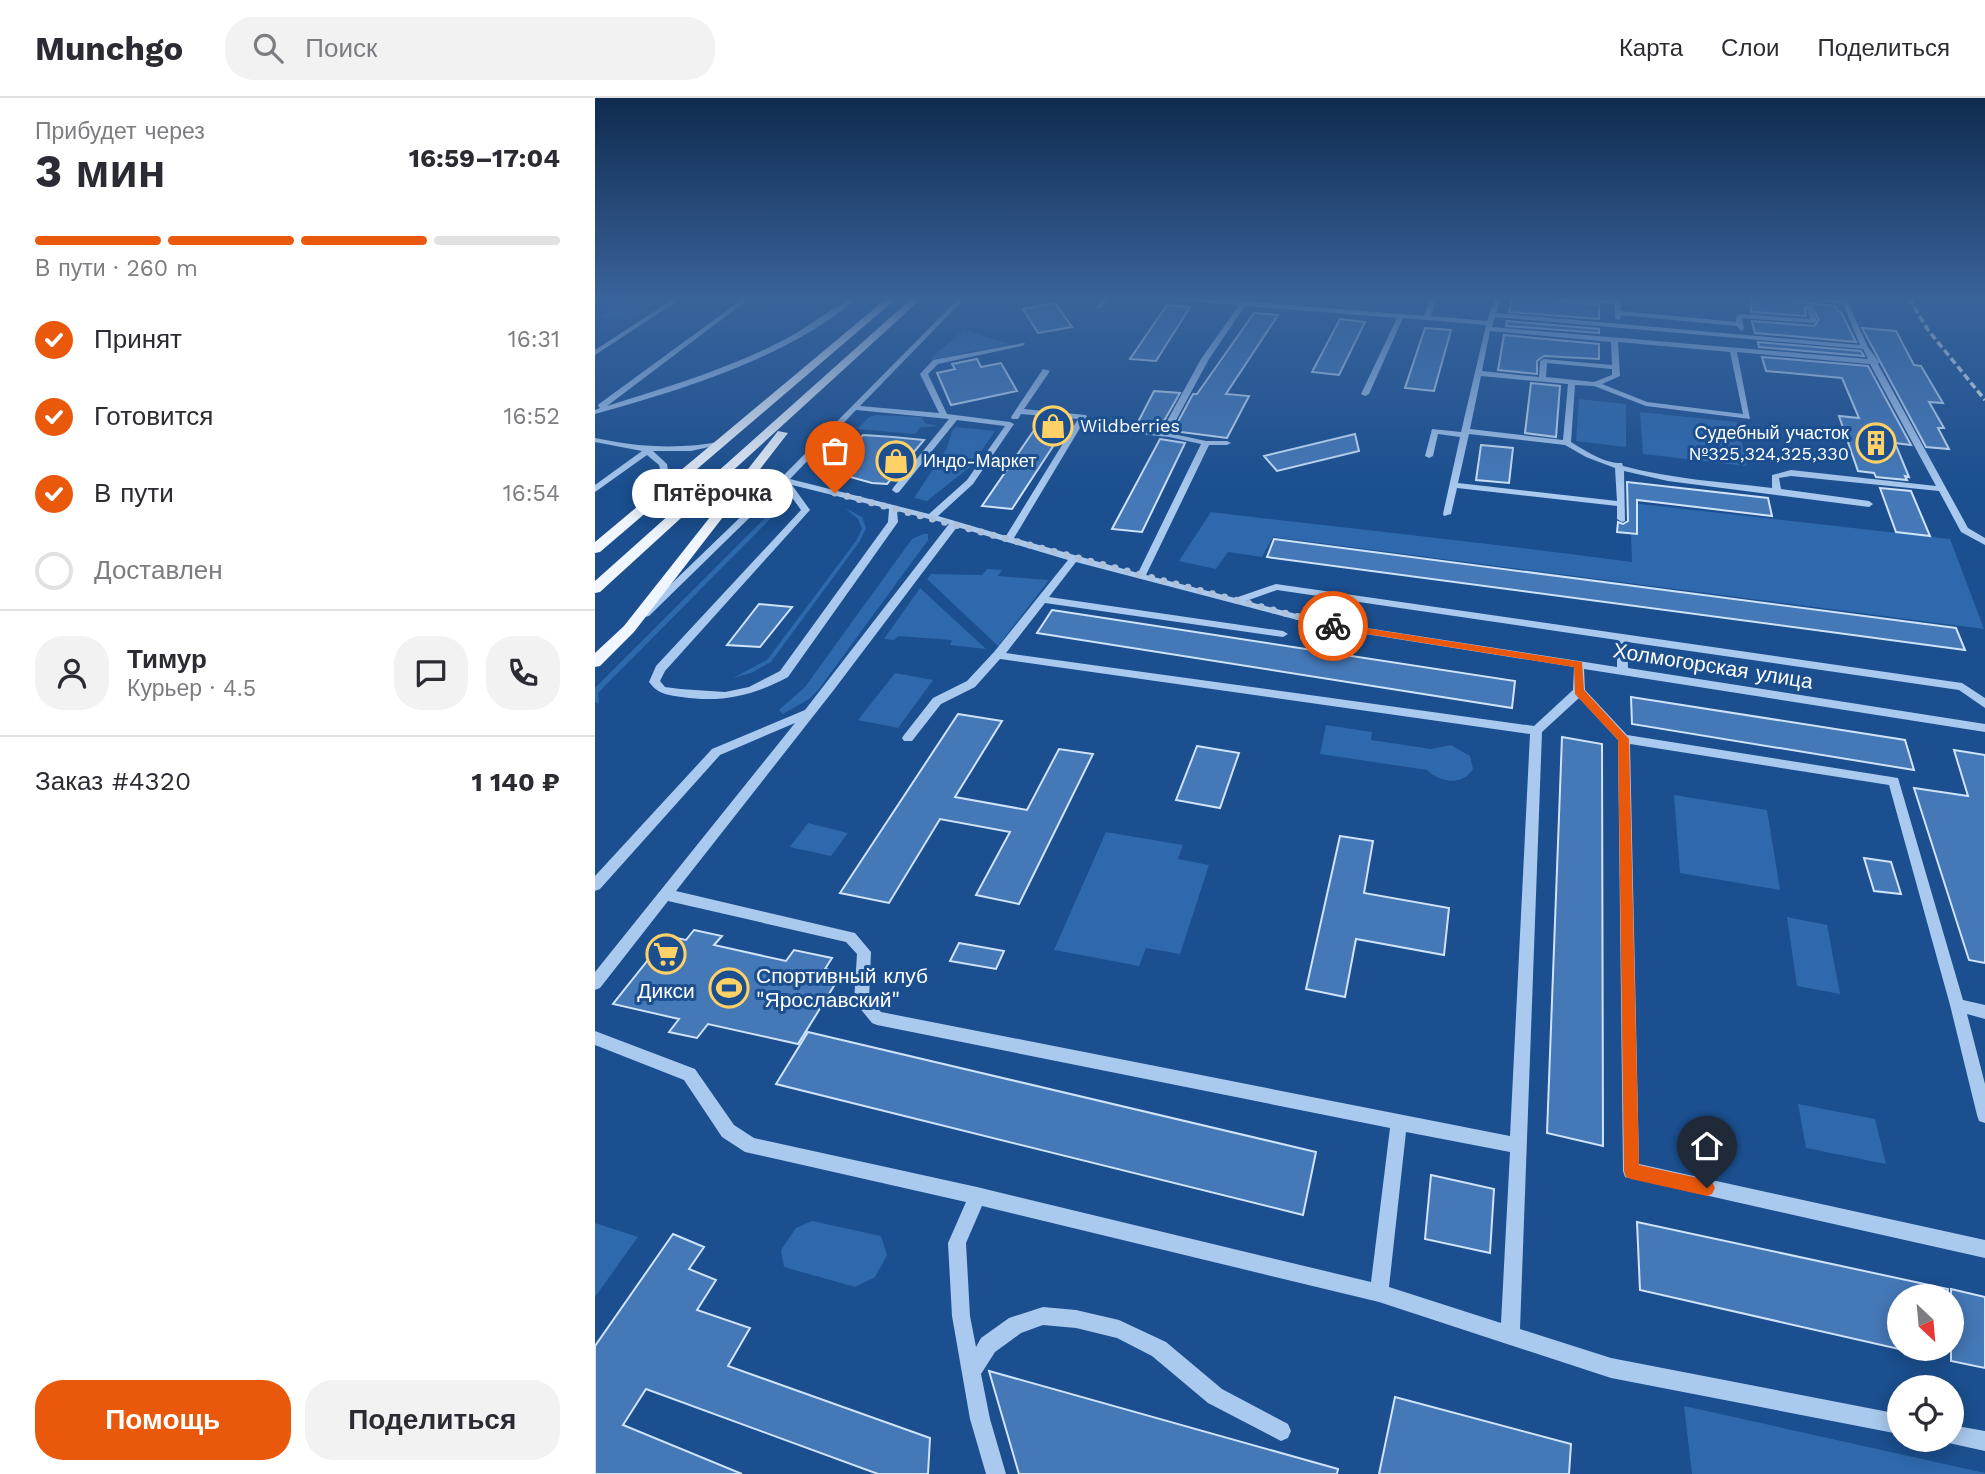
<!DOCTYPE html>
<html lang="ru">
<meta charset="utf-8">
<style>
body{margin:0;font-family:"Work Sans",sans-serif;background:#f2f2f3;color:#2b2b33;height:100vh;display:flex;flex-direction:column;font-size:26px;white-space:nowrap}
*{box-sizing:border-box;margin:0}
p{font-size:23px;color:#7c7c81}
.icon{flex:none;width:38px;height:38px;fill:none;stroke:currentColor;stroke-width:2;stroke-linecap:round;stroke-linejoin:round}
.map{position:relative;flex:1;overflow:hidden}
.sheet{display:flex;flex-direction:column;background:#fff;width:595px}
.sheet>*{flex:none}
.needle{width:46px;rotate:154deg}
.buttons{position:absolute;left:1292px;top:1186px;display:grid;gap:14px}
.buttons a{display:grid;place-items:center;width:77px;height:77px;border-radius:50%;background:#fff;box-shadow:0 4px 18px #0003;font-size:35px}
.pin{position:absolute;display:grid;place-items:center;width:60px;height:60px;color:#fff;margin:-72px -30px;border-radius:50% 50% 50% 0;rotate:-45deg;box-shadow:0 0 7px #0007}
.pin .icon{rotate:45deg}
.courier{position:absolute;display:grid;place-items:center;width:70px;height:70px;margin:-35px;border:5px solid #ea580c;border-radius:50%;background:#fff;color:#222;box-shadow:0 2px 9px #0007}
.bubble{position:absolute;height:49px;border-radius:24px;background:#fff;box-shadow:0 4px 18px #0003;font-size:23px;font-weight:700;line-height:49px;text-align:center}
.headline em{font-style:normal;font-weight:700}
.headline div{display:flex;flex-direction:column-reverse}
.headline{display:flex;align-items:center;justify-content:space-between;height:119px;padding:0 35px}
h1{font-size:46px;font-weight:700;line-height:52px}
.bar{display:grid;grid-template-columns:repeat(4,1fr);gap:10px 7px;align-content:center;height:84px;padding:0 35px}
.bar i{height:9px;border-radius:5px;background:#e1e1e2}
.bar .selected{background:#ea580c}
.bar p{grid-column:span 4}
.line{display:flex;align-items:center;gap:18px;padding:0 35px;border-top:2px solid #e1e1e2}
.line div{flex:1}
.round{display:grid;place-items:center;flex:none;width:74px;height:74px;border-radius:28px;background:#f2f2f3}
ol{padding:0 35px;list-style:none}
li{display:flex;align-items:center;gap:21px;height:77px}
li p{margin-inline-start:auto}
li .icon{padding:7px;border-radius:50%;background:#ea580c;color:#fff;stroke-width:4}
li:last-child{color:#7c7c81}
li i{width:38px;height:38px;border:4px solid #e1e1e2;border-radius:50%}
.action{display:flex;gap:14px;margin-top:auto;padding:14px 35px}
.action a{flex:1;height:80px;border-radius:28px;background:#ea580c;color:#fff;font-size:28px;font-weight:700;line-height:80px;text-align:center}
.action a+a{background:#f2f2f3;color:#2b2b33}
header{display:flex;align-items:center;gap:42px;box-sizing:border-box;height:98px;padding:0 35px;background:#fff;border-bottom:2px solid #e1e1e2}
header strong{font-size:33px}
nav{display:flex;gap:38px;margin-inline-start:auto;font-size:24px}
.search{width:490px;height:63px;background:#f2f2f3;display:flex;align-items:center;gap:18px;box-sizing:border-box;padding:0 24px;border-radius:28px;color:#7c7c81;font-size:26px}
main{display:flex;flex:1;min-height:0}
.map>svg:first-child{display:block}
.green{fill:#2e69ad}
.building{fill:#4478b7;stroke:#cfe3fa;stroke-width:2}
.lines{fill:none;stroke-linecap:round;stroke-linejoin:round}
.minor{fill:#a9c9ee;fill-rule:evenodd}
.major{fill:#f0f6ff;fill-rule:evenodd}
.rail{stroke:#fff;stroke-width:3.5;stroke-dasharray:7 3.5;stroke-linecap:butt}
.route{fill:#ea580c}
.done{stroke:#afc1d8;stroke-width:7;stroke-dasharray:0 12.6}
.labels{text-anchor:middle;stroke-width:6;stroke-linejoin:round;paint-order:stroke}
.far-poi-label{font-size:18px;fill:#fff;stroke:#1b4f8f;text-anchor:start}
.street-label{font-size:21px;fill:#fff;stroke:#1b4f8f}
.poi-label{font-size:21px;fill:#fff;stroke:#1b4f8f;text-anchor:start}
</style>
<header>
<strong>Munchgo</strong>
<div class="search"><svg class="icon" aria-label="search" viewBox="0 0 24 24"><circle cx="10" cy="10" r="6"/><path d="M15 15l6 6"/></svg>Поиск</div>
<nav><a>Карта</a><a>Слои</a><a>Поделиться</a></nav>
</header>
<main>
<section class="sheet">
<div class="headline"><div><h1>3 мин</h1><p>Прибудет через</p></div><em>16:59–17:04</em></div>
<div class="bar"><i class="selected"></i><i class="selected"></i><i class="selected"></i><i></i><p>В пути · 260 m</p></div>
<ol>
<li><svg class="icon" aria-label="check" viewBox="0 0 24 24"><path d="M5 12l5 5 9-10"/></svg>Принят<p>16:31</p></li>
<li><svg class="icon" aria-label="check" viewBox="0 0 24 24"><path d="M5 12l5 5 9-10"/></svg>Готовится<p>16:52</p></li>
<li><svg class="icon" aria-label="check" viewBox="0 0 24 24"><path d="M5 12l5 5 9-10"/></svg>В пути<p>16:54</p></li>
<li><i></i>Доставлен</li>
</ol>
<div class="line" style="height:126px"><a class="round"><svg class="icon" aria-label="person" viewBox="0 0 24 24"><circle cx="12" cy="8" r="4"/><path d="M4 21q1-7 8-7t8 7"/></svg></a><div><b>Тимур</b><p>Курьер · 4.5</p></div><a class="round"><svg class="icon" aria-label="chat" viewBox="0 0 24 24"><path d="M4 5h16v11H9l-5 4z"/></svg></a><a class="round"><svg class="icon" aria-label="phone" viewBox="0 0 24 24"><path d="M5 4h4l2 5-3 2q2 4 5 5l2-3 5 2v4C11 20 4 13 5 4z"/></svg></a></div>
<div class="line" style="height:91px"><div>Заказ #4320</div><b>1 140 ₽</b></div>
<div class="action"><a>Помощь</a><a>Поделиться</a></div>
</section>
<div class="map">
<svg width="1390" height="1376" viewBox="0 0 1390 1376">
<rect width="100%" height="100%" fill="#1b4f8f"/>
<path class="green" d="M 35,200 L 69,200 L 34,222 L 2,220 Z
M 369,232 L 415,246 L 334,262 Z
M 984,301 L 1031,306 L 1031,349 L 981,343 Z
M 1045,314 L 1142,324 L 1152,368 L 1048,356 Z
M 281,317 L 327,319 L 330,325 L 343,328 L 326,329 L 320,336 L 262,331 L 274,319 Z
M 361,329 L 400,333 L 376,368 L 332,403 L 319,400 L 352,350 L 357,333 Z
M 1037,405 L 1355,441 L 1389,531 L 678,439 L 667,459 L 633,454 L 621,471 L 584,463 L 616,414 C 757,431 897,445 1037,464 L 1036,436 L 1042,436 Z
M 250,410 L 267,419 L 271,430 L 265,443 L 176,564 L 156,575 L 138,580 L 172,562 L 261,443 L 267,431 L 263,421 Z
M 177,413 L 183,413 L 3,595 L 4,606 L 0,604 L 0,590 Z
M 328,436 L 333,436 L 333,442 L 224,591 L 214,601 L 188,616 L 184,612 L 210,589 L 317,441 Z
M 392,471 L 407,472 L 403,478 L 454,482 L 403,548 L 332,481 L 336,476 L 387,477 Z
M 325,490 L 391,551 L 355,547 L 357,542 L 303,538 L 299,542 L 289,541 Z
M 300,575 L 338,582 L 303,630 L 263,622 Z
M 731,627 L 777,634 L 776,642 L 836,651 L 856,647 L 875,658 L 878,671 C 868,688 845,685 832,672 L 725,656 Z
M 1079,697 L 1172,712 L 1185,792 L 1085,775 Z
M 213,725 L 253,735 L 236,758 L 195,749 Z
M 511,734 L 588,747 L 583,761 L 614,767 L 585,856 L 551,850 L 544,868 L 459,852 Z
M 1192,819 L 1232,827 L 1245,896 L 1202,888 Z
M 1203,1006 L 1280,1021 L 1291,1066 L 1211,1050 Z
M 217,1123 L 286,1138 L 292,1157 L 280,1179 L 260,1189 L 189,1169 L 186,1152 L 201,1130 Z
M 0,1125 L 43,1139 L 0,1199 Z
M 1089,1308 L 1390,1375 L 1390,1376 L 1097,1376 Z"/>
<path class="building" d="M 917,200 L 944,200 L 1004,207 L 1004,221 L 914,214 Z
M 1157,200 L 1197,200 L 1199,203 L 1240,208 L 1243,213 L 1246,214 L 1261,244 L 1160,235 L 1157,223 L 1219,228 L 1224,222 L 1216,207 L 1210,210 L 1211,218 L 1156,214 Z
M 460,205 L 477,229 L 443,235 L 428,211 Z
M 572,207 L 595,209 L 561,263 L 535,261 Z
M 659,215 L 683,217 L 631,296 L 654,298 L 632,340 L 578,333 L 598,296 L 602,296 Z
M 745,221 L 770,224 L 744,277 L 717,274 Z
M 912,223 L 1004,231 L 1004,235 L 911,228 Z
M 830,230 L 856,232 L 839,293 L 810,290 Z
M 1267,230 L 1301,233 L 1319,267 L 1326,268 L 1348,305 L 1334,304 L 1349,330 L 1343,330 L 1354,351 L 1331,349 Z
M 909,237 L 1004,246 L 1004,261 L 949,258 L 942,263 L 942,276 L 903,272 Z
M 1163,244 L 1266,253 L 1269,258 L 1164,249 Z
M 1167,259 L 1273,268 L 1316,347 L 1300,345 L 1314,379 L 1310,378 L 1312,382 L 1281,379 L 1279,375 L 1263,373 L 1244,318 L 1264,320 L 1247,280 L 1171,273 Z
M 382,261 L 386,269 L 406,265 L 422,293 L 356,307 L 342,275 L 360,271 L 357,266 Z
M 936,285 L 965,288 L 961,339 L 930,335 Z
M 559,293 L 585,295 L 565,330 L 541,328 Z
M 444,325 L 472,327 L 417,411 L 387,408 Z
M 760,336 L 764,353 L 682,373 L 669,358 Z
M 268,337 L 298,339 L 329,342 L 292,386 L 277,385 L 234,373 Z
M 565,341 L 590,345 L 547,434 L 517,431 Z
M 886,347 L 918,350 L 914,385 L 881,382 Z
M 1032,384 L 1173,400 L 1177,418 L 1042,402 L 1042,436 L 1022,434 L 1023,424 L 1028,426 L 1033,423 Z
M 1285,390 L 1316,393 L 1335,438 L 1301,434 Z
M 679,441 L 1361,530 L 1370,552 L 672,459 Z
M 164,506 L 197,509 L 165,549 L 132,547 Z
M 457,512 L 920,583 L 917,610 L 442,535 Z
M 1036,599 L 1310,642 L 1319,672 L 1037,626 Z
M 363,616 L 407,623 L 360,699 L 432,712 L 464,651 L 498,656 L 424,806 L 381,797 L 415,734 L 345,721 L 294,805 L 245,795 Z
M 967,639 L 1007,646 L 1008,1048 L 952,1035 Z
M 602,648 L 644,655 L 625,710 L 581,702 Z
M 1359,652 L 1390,657 L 1390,865 L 1374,862 L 1319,690 L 1373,698 Z
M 745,738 L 778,743 L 769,795 L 854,810 L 849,857 L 761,841 L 750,899 L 711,891 Z
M 1269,760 L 1296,764 L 1306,796 L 1279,793 Z
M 99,832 L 127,838 L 119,847 L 191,863 L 199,852 L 237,860 L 230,871 L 247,875 L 203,946 L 113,926 L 102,940 L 74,934 L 84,921 L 18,906 L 72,838 L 91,842 Z
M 364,845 L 409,853 L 401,871 L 355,863 Z
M 213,934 L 721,1054 L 708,1117 L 181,986 Z
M 836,1077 L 899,1091 L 895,1155 L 830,1141 Z
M 1042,1124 L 1353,1191 L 1352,1199 L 1304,1199 L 1304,1251 L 1045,1192 Z
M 78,1136 L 109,1149 L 94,1171 L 121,1182 L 102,1212 L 155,1230 L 133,1268 L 335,1340 L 333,1376 L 283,1376 L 51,1291 L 28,1327 L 147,1376 L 0,1376 L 0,1248 Z
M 1356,1191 L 1390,1199 L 1390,1270 L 1356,1263 Z
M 394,1273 L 743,1371 L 742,1376 L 424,1376 Z
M 800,1299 L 976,1346 L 974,1376 L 784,1376 Z"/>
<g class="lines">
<path class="minor" d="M 80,200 L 87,200 L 0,257 L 0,252 Z
M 149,200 L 155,200 L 12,308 C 75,288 140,269 198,237 C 211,230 252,199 262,200 C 197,258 84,293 0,316 L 0,312 L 5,310 L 3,308 L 4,306 Z
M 364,200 L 370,200 L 265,308 L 344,315 L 325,276 L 338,262 L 429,245 L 430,246 L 427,248 L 343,266 L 333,276 L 352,316 L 415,324 L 419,326 L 378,386 L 343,418 L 411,438 L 483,321 L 426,316 L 423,321 L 417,321 L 416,319 L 448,271 L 455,273 L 429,311 L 491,317 L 492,319 L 488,326 L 566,334 L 606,261 L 644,207 L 576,202 L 573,200 L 649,203 L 829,218 L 835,200 L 841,200 L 836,218 L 892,223 L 900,200 L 906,200 L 901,215 L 1265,247 L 1248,206 L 1199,200 L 1252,203 L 1273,249 L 1284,264 L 1283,266 L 1373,430 L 1390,440 L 1390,447 L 1366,434 L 1344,393 L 1196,378 L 1184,380 L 1186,391 L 1274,403 L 1278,406 L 1274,409 L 1073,383 L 1029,373 L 1030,423 L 1027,424 L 1022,421 L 1022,408 L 862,390 L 856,416 L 849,418 L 848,416 L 865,339 L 843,336 L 838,358 L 834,360 L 830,358 L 837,331 L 866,334 L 891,227 L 808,220 L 774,296 L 770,298 L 766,296 L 802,220 L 650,208 L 614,261 L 574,335 L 611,343 L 632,343 L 636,345 L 632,347 L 614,347 L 551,477 L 640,500 L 681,486 L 1367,585 L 1390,600 L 1390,610 L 1364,592 L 1032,544 L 1033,570 L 1390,626 L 1390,634 L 989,571 L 990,592 L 1032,637 L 1303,680 L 1368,902 L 1390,907 L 1390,921 L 1372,916 L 1390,986 L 1390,1025 L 1384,1023 L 1382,1017 L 1355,907 L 1294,687 L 1035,646 L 1044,1066 L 1390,1142 L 1390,1160 L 1030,1079 L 1028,1073 L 1023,642 L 984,600 L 947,634 L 925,1231 L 1016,1260 L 1304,1316 L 1304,1336 L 1016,1280 L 784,1204 L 387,1108 L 371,1145 L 375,1218 L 381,1249 L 386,1240 L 414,1220 L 448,1209 L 481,1212 L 524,1222 L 571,1244 L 627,1291 L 693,1326 L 696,1333 L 693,1340 L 686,1343 L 613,1305 L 557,1258 L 522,1240 L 481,1230 L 448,1227 L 426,1235 L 400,1254 L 386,1276 L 395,1321 L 411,1376 L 391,1376 L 375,1321 L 357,1218 L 353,1145 L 371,1104 L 150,1054 L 127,1039 L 89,982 L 0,947 L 0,933 L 100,971 L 139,1027 L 159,1040 L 382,1089 L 776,1184 L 795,1030 L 282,927 L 277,925 L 259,903 L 262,856 L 251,844 L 73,803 L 5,890 L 0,892 L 0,874 L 200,625 L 125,657 L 5,791 L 0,793 L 0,778 L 117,651 L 210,612 L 354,426 L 302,413 L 303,424 L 193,579 C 158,598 126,605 87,599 C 72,597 63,596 54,584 L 61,568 L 206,412 L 188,387 L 54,518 L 50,519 L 45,516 L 186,380 ZM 900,219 L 1268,251 L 1273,261 L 897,229 ZM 895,233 L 1016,244 L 1017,267 L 949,261 L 945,263 L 944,279 L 887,273 ZM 1023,244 L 1135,254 L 1148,316 L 1052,304 L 1007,286 L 1025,278 ZM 1142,254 L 1275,266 L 1341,388 L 1196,372 L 1177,377 L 1177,390 C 1127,384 1077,381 1028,368 L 1027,365 C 1010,366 991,353 976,344 L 980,287 L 999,288 L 1051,308 L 1155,321 ZM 952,265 L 1017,271 L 1017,277 L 999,284 L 951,279 ZM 886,278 L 973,286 L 968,342 L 875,331 ZM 261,312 L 354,321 L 298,390 L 297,392 L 301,395 L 304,394 L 362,322 L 410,328 L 372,382 L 334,416 L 195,381 ZM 485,330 L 574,339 L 606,346 L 543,475 L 419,440 ZM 874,336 L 970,347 L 991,359 L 1020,370 L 1022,403 L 863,385 ZM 197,387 L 294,411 L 293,424 L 185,573 L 154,589 L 130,594 L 85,591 L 70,589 L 65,583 L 70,573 L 215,412 ZM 362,429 L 473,462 L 399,554 L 372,583 L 338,600 L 309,637 L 307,640 L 309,643 L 317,643 L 346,606 L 380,589 L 405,561 L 935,636 L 915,1038 L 286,914 L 274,901 L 276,854 L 260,835 L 81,793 L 238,593 ZM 481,464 L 733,530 L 979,569 L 978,592 L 939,628 L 411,555 L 450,505 L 688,539 L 693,536 L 688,533 L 454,499 ZM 682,492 L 1022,542 L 1022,569 L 733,524 L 651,503 ZM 811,1034 L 915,1054 L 906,1225 L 794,1189 Z
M 509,200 L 515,200 L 506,210 L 502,210 L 501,209 Z
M 964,200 L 1023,202 L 1026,204 L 1026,213 L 1141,224 L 1141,219 L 1146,216 L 1215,221 L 1212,211 L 1215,209 L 1218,211 L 1222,223 L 1219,225 L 1147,220 L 1149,231 L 1146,233 L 1142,228 L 1026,217 L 1025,221 L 1023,222 L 1020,220 L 1020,206 L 967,202 Z
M 0,340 C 43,349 84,352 128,343 L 132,345 L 96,353 L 58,353 L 72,366 L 76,392 L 70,392 L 64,367 L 52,357 L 0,394 L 0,387 L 47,353 L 0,344 Z
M 1356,1327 L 1390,1333 L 1390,1353 L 1349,1344 L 1348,1342 L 1356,1342 Z"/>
<path class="major" d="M 292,200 L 302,200 L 5,454 L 0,455 L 0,444 Z
M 317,200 L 327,200 L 5,494 L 0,495 L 0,483 Z
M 183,333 L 193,335 L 39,534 L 5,568 L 0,569 L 0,555 L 29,528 Z"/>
<path class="rail" d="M 1314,200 L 1333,232 L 1390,302"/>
</g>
<linearGradient id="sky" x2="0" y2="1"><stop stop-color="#0f2b4f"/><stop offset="0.51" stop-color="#39639b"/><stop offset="1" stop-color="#39639b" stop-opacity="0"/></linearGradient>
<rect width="1390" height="392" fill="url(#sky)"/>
<path class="route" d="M 738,525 L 987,564 L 989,592 L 1034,641 L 1044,1067 L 1112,1082 L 1117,1084 L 1120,1090 L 1117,1096 L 1112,1098 L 1036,1081 L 1031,1079 L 1029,1073 L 1023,642 L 980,596 L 979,569 L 735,530 L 733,528 Z"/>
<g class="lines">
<path class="done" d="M 240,395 L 738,528"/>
</g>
<defs>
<g id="shop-ring" transform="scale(2.0125)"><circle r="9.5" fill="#1b4f8f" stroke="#ffd166" stroke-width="1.5"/><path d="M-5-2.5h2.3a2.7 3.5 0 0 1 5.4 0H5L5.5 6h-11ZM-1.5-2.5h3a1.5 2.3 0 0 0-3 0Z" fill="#ffd166"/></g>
<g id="building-ring" transform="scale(2.0125)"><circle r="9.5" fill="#1b4f8f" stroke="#ffd166" stroke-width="1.5"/><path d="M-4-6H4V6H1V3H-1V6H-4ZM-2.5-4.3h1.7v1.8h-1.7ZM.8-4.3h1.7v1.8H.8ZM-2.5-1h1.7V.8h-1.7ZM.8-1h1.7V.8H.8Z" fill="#ffd166"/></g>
<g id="supermarket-ring" transform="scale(2.0125)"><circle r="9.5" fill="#1b4f8f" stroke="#ffd166" stroke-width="1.5"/><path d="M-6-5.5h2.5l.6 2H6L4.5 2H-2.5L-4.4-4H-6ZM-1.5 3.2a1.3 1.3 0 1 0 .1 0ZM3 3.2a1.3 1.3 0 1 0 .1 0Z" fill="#ffd166"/></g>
<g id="stadium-ring" transform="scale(2.0125)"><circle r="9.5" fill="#1b4f8f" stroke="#ffd166" stroke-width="1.5"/><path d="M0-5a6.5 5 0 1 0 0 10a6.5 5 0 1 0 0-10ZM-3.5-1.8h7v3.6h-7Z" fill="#ffd166"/></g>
</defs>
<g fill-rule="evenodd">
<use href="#shop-ring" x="458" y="328"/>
<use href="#building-ring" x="1281" y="345"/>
<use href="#shop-ring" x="301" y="363"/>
<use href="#supermarket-ring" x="71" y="856"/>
<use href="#stadium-ring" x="134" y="890"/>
</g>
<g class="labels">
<g class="far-poi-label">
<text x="485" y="334">Wildberries</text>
<text x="1254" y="341" text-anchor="end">Судебный участок<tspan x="1254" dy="21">№325,324,325,330</tspan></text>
<text x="328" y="369">Индо-Маркет</text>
</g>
<g class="street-label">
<text transform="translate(1118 568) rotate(9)" y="7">Холмогорская улица</text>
</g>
<g class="poi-label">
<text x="161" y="885">Спортивный клуб<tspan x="161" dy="24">"Ярославский"</tspan></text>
<text x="71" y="900" text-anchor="middle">Дикси</text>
</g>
</g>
</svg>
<div class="buttons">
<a><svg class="needle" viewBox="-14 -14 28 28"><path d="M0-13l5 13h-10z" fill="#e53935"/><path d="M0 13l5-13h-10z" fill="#7c7c81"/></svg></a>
<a><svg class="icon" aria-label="locate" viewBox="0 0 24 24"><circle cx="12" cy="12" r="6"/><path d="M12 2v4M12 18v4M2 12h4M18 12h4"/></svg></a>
</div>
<div class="pin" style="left:240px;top:395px;background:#ea580c"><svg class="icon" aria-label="bag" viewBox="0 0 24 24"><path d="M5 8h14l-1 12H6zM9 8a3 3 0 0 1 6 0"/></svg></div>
<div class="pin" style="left:1112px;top:1090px;background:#1f2937"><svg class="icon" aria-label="home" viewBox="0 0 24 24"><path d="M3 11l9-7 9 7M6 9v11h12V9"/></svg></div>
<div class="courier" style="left:738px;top:528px"><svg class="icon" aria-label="bike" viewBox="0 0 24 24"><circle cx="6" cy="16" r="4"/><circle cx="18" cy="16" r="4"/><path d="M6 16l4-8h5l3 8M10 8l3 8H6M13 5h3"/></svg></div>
<div class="bubble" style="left:37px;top:371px;width:161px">Пятёрочка</div>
</div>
</main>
